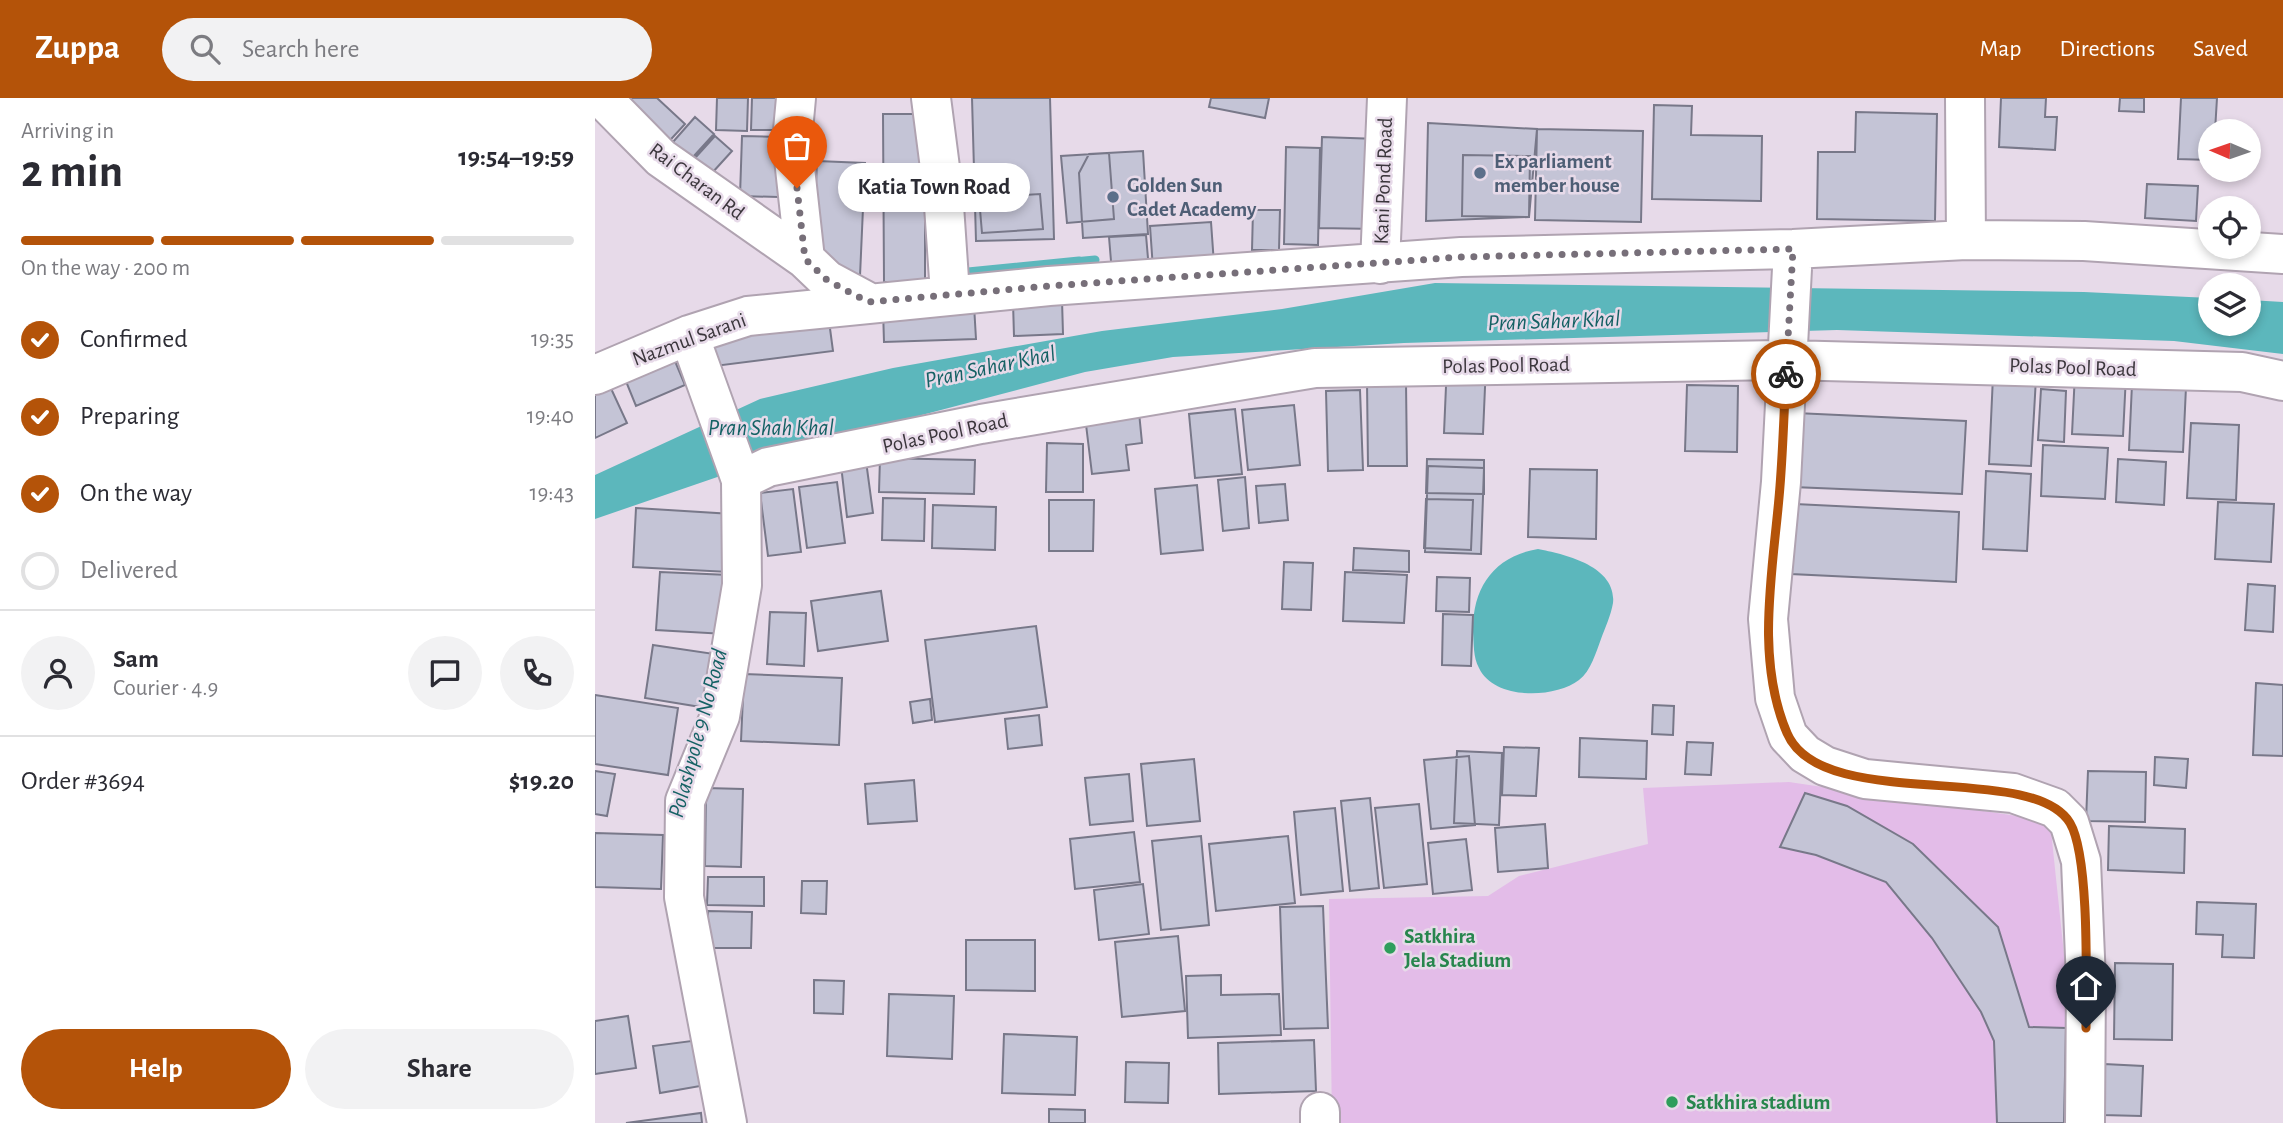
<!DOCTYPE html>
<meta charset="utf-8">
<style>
body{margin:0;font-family:"Alegreya Sans",sans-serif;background:#f2f2f3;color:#2b2b33;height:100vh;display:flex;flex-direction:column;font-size:26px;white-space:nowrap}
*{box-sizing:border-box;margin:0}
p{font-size:23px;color:#7c7c81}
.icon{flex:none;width:38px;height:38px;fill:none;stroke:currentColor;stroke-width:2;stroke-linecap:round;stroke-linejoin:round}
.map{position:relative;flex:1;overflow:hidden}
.details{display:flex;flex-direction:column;background:#fff;width:595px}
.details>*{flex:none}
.needle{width:46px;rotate:272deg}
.controls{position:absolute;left:1603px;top:21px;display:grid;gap:14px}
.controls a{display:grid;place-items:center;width:63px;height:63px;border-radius:50%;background:#fff;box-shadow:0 4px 10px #0003;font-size:35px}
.pin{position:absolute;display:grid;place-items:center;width:60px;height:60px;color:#fff;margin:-72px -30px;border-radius:50% 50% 50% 0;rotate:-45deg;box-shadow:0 0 7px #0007}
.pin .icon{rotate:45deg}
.courier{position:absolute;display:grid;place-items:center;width:70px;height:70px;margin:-35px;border:5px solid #b45309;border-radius:50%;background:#fff;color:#222;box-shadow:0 2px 9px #0007}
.bubble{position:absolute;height:49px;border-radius:24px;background:#fff;box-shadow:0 4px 10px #0003;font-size:23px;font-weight:600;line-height:49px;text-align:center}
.overview em{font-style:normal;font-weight:600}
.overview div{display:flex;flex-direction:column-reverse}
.overview{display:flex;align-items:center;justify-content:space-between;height:119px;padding:0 21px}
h1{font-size:46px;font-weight:600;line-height:52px}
.bar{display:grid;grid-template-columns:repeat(4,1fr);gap:10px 7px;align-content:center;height:84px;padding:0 21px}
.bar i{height:9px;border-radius:5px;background:#e1e1e2}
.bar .active{background:#b45309}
.bar p{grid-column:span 4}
.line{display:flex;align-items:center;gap:18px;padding:0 21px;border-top:2px solid #e1e1e2}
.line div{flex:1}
.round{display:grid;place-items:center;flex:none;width:74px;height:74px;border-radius:37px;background:#f2f2f3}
ol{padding:0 21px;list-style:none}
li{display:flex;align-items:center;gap:21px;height:77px}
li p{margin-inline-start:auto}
li .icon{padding:7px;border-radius:50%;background:#b45309;color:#fff;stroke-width:4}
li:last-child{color:#7c7c81}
li i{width:38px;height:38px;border:4px solid #e1e1e2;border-radius:50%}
.cta{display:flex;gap:14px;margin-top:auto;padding:14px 21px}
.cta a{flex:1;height:80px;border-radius:42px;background:#b45309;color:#fff;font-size:28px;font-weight:600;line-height:80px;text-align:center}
.cta a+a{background:#f2f2f3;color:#2b2b33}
header{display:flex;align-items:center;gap:42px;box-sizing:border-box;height:98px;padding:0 35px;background:#b45309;color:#fff}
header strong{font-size:33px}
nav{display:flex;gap:38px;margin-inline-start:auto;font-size:24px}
.search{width:490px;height:63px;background:#f2f2f3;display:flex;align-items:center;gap:18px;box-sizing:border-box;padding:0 24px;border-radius:38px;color:#7c7c81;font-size:26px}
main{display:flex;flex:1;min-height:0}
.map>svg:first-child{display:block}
.green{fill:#e3bce8}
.water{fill:#5cb7bc}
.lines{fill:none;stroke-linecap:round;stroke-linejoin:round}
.stream{stroke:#5cb7bc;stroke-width:9}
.building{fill:#c4c4d6;stroke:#787889;stroke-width:2}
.minor-casing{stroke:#b0a3b1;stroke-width:42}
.minor{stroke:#fff;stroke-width:38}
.done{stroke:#776f79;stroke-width:7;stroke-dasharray:0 12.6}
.route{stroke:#b45309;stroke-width:9}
.service-dot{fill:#5c6f8a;stroke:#e7dae9;stroke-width:2.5}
.leisure-dot{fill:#2e9e5b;stroke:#e7dae9;stroke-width:2.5}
.labels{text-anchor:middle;stroke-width:5;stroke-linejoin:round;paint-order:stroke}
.service-label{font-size:21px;font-weight:bold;fill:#4e5e75;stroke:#e7dae9;text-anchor:start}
.street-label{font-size:21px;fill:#3b363c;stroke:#e7dae9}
.leisure-label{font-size:21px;font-weight:bold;fill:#27864d;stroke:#e7dae9;text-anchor:start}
.water-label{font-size:23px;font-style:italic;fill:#146164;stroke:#e7dae9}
</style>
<header>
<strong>Zuppa</strong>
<div class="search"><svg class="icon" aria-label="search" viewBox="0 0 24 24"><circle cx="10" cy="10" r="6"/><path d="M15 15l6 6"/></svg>Search here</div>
<nav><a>Map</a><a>Directions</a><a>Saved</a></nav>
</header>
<main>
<section class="details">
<div class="overview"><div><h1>2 min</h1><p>Arriving in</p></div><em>19:54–19:59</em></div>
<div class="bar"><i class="active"></i><i class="active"></i><i class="active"></i><i></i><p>On the way · 200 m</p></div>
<ol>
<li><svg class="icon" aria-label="check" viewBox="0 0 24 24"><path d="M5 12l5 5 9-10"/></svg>Confirmed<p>19:35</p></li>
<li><svg class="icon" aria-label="check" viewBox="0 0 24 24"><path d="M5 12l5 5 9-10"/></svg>Preparing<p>19:40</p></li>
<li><svg class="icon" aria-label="check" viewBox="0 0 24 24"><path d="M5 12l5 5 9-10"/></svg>On the way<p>19:43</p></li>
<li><i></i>Delivered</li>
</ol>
<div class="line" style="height:126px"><a class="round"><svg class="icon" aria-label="person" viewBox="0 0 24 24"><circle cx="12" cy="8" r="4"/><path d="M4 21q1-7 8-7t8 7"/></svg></a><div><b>Sam</b><p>Courier · 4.9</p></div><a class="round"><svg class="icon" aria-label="chat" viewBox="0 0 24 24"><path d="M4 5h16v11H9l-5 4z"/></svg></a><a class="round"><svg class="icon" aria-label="phone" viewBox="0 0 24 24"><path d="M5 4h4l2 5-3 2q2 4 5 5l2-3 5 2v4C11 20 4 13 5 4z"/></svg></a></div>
<div class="line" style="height:91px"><div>Order #3694</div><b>$19.20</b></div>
<div class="cta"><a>Help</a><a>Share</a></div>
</section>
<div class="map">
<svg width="1688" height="1025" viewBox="0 0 1688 1025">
<rect width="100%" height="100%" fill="#e7dae9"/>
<path class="green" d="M 1194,684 L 1455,723 L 1476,923 L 1476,1025 L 1469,1025 L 1471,931 L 1434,929 L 1403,829 L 1318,746 L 1252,708 L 1211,695 L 1186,749 C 1208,754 1276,772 1292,786 C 1316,806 1394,915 1400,945 C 1404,970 1401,999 1402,1025 L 737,1025 L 734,801 L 893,798 L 924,778 L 1053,746 L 1048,690 Z"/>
<path class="water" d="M 840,185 L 1489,194 L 1615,200 L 1615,226 L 1654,226 L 1654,202 L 1688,204 L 1688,256 L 1579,243 L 1242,232 L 809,245 L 578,259 L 490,274 L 224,344 L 0,421 L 0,377 L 165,301 L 298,270 L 507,233 L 687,211 Z
M 943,451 C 969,456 1022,468 1018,505 C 1016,517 1010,530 1006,541 C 1001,554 996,573 984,582 C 959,601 899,602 884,570 C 878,559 879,546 878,534 C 877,490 899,458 943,451 Z"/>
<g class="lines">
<path class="stream" d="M 484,163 L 373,174 L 500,162"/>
</g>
<path class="building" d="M 9,0 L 62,0 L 90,26 L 66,52 Z
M 122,0 L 153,0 L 152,33 L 121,32 Z
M 157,0 L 192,0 L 191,32 L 156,32 Z
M 377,0 L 455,0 L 459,141 L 381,143 Z
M 616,0 L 674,0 L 670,20 L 614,9 Z
M 1406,0 L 1451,0 L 1450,19 L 1462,19 L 1460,52 L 1404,49 Z
M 1525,0 L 1549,0 L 1549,14 L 1524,13 Z
M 1586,0 L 1622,0 L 1620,33 L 1615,33 L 1615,62 L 1583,61 Z
M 1059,7 L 1097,8 L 1096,37 L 1167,38 L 1166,103 L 1057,101 Z
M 1261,14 L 1342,16 L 1340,123 L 1222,121 L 1223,54 L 1260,54 Z
M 288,16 L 330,16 L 330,184 L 289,184 Z
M 100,19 L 119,36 L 88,70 L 70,53 Z
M 833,25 L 942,31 L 934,119 L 831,123 Z
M 942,31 L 1048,33 L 1046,124 L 940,122 Z
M 120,38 L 137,53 L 107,86 L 90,71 Z
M 147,38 L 185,39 L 183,99 L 145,98 Z
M 727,39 L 783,41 L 781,131 L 724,130 Z
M 691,49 L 725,50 L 723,147 L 689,146 Z
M 548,53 L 553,136 L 488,140 L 484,75 L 494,56 Z
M 514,55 L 519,121 L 472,125 L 466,58 Z
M 868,57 L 935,58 L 934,119 L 867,118 Z
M 222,63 L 270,65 L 265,178 L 217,176 Z
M 1552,86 L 1603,88 L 1601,123 L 1550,120 Z
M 445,96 L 448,131 L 387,135 L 384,100 Z
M 658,112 L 685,112 L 684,152 L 657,152 Z
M 616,124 L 619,166 L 558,171 L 555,128 Z
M 551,137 L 554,172 L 517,175 L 514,139 Z
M 467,202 L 468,236 L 419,238 L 418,204 Z
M 379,207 L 381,241 L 289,244 L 288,211 Z
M 234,223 L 238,253 L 112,269 L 108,239 Z
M 77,256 L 90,287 L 41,308 L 28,276 Z
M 852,265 L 891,266 L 888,336 L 849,335 Z
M 1480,275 L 1531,277 L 1528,338 L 1477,336 Z
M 1398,278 L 1441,280 L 1436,368 L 1394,366 Z
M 13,284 L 32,325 L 0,340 L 0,290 Z
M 772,284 L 811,284 L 812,368 L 773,368 Z
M 1537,286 L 1591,289 L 1588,354 L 1534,352 Z
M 1092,287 L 1143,288 L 1142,354 L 1090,353 Z
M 1446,291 L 1471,293 L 1469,344 L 1443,342 Z
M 765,292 L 768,372 L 733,373 L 731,293 Z
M 543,304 L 547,345 L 531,347 L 534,372 L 497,376 L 489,310 Z
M 699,307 L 705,367 L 653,372 L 647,312 Z
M 640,311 L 647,376 L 600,380 L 594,316 Z
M 1201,315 L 1371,323 L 1367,396 L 1198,389 Z
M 1596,325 L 1644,327 L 1641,402 L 1592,400 Z
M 452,345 L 488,346 L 488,394 L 451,394 Z
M 1448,347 L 1513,350 L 1510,401 L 1446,398 Z
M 285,360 L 380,362 L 379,396 L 284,394 Z
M 832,361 L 889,362 L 889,396 L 831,395 Z
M 1523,361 L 1571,364 L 1569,407 L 1521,404 Z
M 271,363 L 278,415 L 252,419 L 246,367 Z
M 833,368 L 889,370 L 886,456 L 830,454 Z
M 935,371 L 1002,372 L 1001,441 L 933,439 Z
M 1391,373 L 1436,376 L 1432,453 L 1388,451 Z
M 650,379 L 654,430 L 628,433 L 623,382 Z
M 242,384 L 250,445 L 212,450 L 204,389 Z
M 690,386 L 693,422 L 664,425 L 661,388 Z
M 602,387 L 608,452 L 566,456 L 560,391 Z
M 198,391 L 206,454 L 173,458 L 165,395 Z
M 288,400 L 330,401 L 329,443 L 287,442 Z
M 831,401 L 878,402 L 876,452 L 829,450 Z
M 454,402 L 499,402 L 498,453 L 454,453 Z
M 1623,404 L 1679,406 L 1676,464 L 1620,461 Z
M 1200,406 L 1364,414 L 1361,484 L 1196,476 Z
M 338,407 L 401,409 L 400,452 L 337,450 Z
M 41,410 L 137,416 L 134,474 L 38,469 Z
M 759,450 L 814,453 L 814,474 L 758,472 Z
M 689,464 L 718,465 L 716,512 L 687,511 Z
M 65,474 L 134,477 L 130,536 L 61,532 Z
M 750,474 L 812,477 L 809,525 L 748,523 Z
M 842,479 L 875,480 L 874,514 L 841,513 Z
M 1653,486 L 1680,488 L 1678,534 L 1650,532 Z
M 286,493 L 293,543 L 223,553 L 216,503 Z
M 175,514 L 211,515 L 209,568 L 172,566 Z
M 848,516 L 878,517 L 876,568 L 847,567 Z
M 441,528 L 452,609 L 340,624 L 330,542 Z
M 58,547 L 126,557 L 118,611 L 50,600 Z
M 149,576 L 247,580 L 244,647 L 146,643 Z
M 1661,585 L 1688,587 L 1688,658 L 1658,657 Z
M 0,597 L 83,610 L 73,677 L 0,666 Z
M 335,601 L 337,622 L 318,625 L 315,604 Z
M 1058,607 L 1079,608 L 1078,637 L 1057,636 Z
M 444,617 L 447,647 L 413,651 L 410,621 Z
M 985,640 L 1052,643 L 1051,681 L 984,679 Z
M 1092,644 L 1118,645 L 1116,677 L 1090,676 Z
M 909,649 L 944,650 L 941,698 L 907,697 Z
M 862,653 L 907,655 L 904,727 L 859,725 Z
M 874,658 L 880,727 L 836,731 L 829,662 Z
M 1560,659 L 1593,661 L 1591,690 L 1559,687 Z
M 599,661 L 605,723 L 552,728 L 546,666 Z
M 0,673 L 20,676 L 12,718 L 0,716 Z
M 1493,673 L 1551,674 L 1550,724 L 1491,723 Z
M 534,676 L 538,723 L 495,727 L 490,680 Z
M 319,682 L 322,723 L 273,726 L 270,686 Z
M 111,690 L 148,691 L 146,769 L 110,768 Z
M 1210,695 L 1252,708 L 1318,746 L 1403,829 L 1434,929 L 1471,930 L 1469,1025 L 1402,1025 L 1399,943 L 1386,914 L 1337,840 L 1291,784 L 1221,757 L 1185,749 Z
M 775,700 L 784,790 L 755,793 L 746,703 Z
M 824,706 L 832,786 L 789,790 L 780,710 Z
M 740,710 L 748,793 L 706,797 L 699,714 Z
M 950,726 L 953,770 L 903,774 L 900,730 Z
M 1514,728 L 1590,731 L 1589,775 L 1513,772 Z
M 539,734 L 545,784 L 480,791 L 475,741 Z
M 0,735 L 68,737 L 66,791 L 0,789 Z
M 606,738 L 614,827 L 566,832 L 557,743 Z
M 693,738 L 700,805 L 621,813 L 614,746 Z
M 871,741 L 877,792 L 838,796 L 833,745 Z
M 113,779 L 169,779 L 169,808 L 112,807 Z
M 207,783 L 232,783 L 231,816 L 206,815 Z
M 548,786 L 554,836 L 504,842 L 499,792 Z
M 1602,804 L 1661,806 L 1659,860 L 1627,859 L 1628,837 L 1601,836 Z
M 728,808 L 733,930 L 689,931 L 685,809 Z
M 113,813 L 157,814 L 156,850 L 112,850 Z
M 583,838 L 590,913 L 527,919 L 520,844 Z
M 371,842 L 440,842 L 440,893 L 371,892 Z
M 1520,865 L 1578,866 L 1577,942 L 1519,941 Z
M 626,877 L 626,897 L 684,896 L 686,937 L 593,940 L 591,878 Z
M 219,882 L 249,883 L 248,916 L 219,915 Z
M 294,896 L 359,898 L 357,961 L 292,958 Z
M 33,918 L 41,970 L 0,976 L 0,923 Z
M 409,936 L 482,939 L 480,997 L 407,995 Z
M 104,942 L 111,987 L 65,995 L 58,948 Z
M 719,942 L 721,993 L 624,996 L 623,945 Z
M 531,964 L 574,965 L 573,1005 L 530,1004 Z
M 1509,966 L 1548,968 L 1546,1018 L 1507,1017 Z
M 454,1011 L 490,1012 L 490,1025 L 454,1025 Z
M 106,1015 L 107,1025 L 31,1025 Z"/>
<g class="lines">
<g class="minor-casing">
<path id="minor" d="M 7,0 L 66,60 L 210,161 L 232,182 L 273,204
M 201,0 L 197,43 L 210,161
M 336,0 L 348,93 L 355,196
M 1370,0 L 1371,142
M 1198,151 L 1186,384 L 1173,521 L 1180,600 L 1193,638 L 1210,656 L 1230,668 L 1270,681 L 1418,695 L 1460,710 L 1474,724 L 1486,763 L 1491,883 L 1490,1025
M 785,166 L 792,0
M 94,237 L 146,382 L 147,487 L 125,618 L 90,703 L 89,799 L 132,1025
M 0,277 L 94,237 L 153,218 L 454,188 L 866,159 L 1198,151 L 1371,142 L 1489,143 L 1688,156
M 146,382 L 173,369 L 386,326 L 720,270 L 1191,262 L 1647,274 L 1688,283
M 725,1014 L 725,1025"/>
</g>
<use href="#minor" class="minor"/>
</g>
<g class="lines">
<path class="done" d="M 202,90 L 210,161 L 232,182 L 273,204 L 454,188 L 866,159 L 1198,151 L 1191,276"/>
<path class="route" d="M 1191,276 C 1189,313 1188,351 1185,388 C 1179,468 1159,558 1192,635 C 1226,716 1437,662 1475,725 C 1495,759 1491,887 1491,930"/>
</g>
<g class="service-dot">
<circle cx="885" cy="75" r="7"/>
<circle cx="518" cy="99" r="7"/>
</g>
<g class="leisure-dot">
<circle cx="795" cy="850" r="7"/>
<circle cx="1077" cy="1004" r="7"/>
</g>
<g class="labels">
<g class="service-label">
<text x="899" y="70">Ex parliament<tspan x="899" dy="24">member house</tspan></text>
<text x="532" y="94">Golden Sun<tspan x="532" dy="24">Cadet Academy</tspan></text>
</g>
<g class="street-label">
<text transform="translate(102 83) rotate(37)" y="7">Rai Charan Rd</text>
<text transform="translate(788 83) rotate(-88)" y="7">Kani Pond Road</text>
<text transform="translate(94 241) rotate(-20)" y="7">Nazmul Sarani</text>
<text transform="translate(911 267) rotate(-1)" y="7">Polas Pool Road</text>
<text transform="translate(1478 269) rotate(2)" y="7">Polas Pool Road</text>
<text transform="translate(350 335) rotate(-12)" y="7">Polas Pool Road</text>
</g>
<g class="leisure-label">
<text x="809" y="845">Satkhira<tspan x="809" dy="24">Jela Stadium</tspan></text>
<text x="1091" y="1011">Satkhira stadium</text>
</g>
<g class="water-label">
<text transform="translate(959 222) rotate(-2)" y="8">Pran Sahar Khal</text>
<text transform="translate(395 268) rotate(-12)" y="8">Pran Sahar Khal</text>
<text x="176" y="337">Pran Shah Khal</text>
<text transform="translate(102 635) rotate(-75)" y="8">Polashpole 9 No Road</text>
</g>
</g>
</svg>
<div class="controls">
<a><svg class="needle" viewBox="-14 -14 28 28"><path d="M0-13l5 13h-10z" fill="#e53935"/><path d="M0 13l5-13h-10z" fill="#7c7c81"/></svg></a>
<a><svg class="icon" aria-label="locate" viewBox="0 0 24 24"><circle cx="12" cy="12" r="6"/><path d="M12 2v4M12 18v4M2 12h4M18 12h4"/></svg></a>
<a><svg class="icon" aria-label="layers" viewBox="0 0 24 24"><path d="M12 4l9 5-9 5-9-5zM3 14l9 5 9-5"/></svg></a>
</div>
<div class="pin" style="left:202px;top:90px;background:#ea580c"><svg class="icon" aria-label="bag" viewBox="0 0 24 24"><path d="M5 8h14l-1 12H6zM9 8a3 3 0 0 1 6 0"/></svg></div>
<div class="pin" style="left:1491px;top:930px;background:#1f2937"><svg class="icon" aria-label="home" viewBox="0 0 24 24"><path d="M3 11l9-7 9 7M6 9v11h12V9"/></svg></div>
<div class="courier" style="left:1191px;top:276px"><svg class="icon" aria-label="bike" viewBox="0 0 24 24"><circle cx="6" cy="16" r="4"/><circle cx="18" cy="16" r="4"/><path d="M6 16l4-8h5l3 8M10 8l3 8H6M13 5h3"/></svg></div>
<div class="bubble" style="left:243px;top:65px;width:192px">Katia Town Road</div>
</div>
</main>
